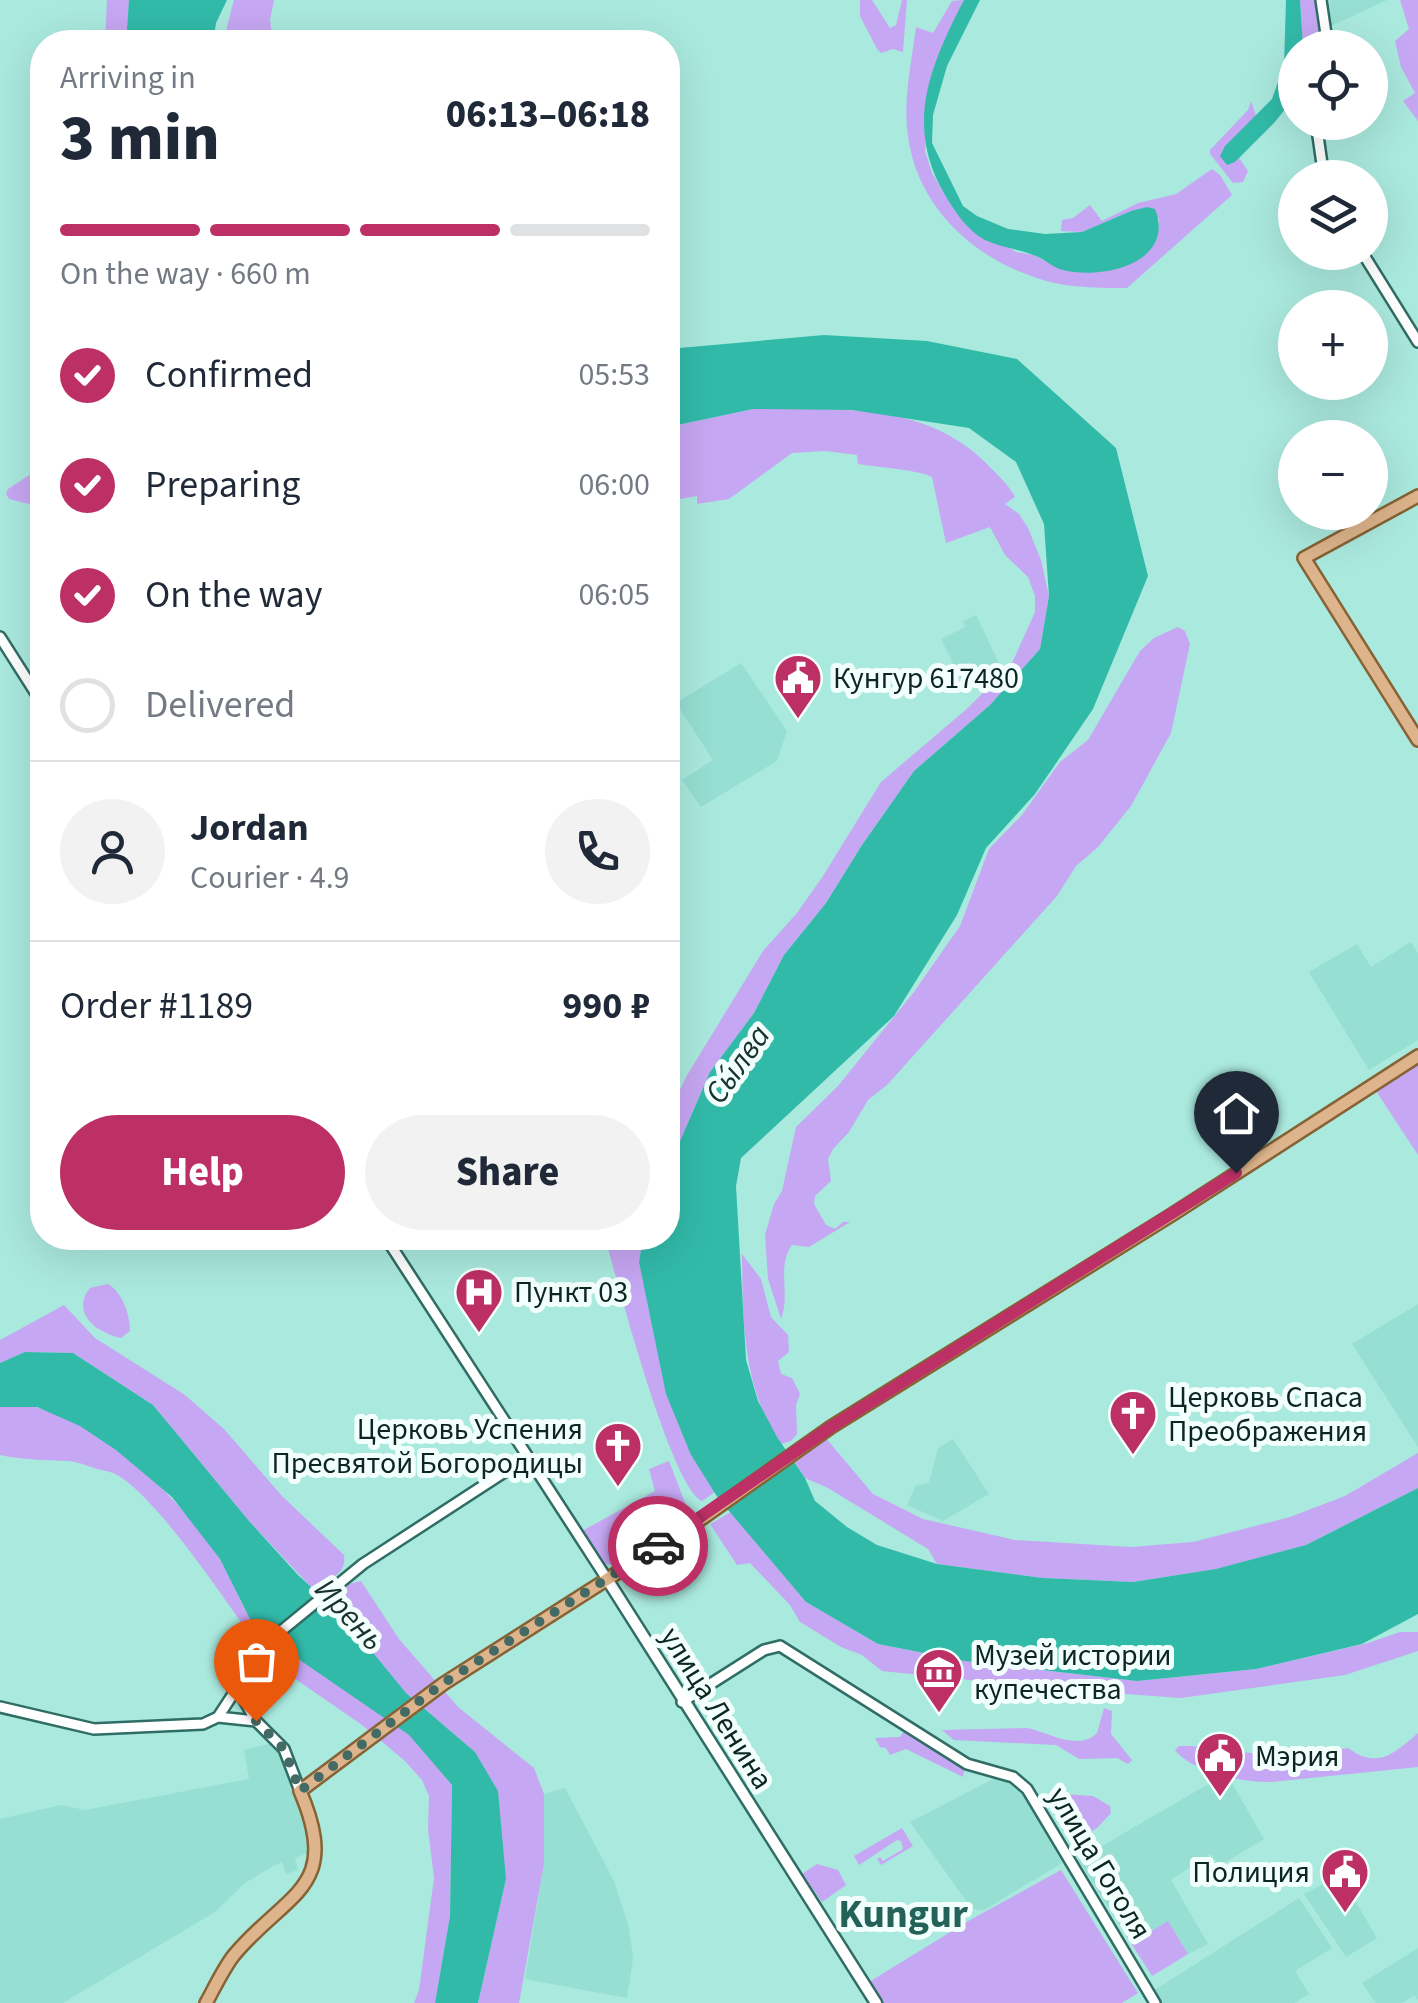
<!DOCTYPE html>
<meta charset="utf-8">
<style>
body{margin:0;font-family:"Source Sans 3",sans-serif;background:#f2f2f3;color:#1f2937;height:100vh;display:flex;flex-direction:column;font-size:38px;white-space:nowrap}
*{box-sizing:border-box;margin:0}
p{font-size:32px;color:#747a83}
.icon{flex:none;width:55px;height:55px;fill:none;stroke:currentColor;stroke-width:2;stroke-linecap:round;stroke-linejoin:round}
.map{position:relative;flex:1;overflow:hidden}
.side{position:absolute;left:30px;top:30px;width:650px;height:1220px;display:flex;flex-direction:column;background:#fff;border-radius:40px;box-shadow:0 10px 40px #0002}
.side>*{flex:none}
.fabs{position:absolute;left:1278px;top:30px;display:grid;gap:20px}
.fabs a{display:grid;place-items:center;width:110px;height:110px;border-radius:50%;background:#fff;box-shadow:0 10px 40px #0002;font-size:50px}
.pin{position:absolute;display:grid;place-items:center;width:85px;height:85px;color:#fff;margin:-102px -42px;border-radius:50% 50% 50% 0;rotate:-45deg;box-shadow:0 0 10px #0007}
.pin .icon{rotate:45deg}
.courier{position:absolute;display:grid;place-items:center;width:100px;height:100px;margin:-50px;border:8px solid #bc3065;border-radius:50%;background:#fff;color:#222;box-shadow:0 2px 12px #0007}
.overview em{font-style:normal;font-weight:800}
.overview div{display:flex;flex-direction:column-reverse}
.overview{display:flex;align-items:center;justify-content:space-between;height:170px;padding:0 30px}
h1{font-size:65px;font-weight:800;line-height:75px}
.bar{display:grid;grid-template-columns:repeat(4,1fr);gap:15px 10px;align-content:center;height:120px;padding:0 30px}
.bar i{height:12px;border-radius:8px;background:#e0e1e3}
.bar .selected{background:#bc3065}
.bar p{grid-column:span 4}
.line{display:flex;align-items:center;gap:25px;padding:0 30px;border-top:2px solid #e0e1e3}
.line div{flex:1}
.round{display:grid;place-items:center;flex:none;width:105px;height:105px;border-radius:52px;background:#f2f2f3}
ol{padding:0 30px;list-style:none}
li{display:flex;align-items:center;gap:30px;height:110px}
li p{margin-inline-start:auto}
li .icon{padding:10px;border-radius:50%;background:#bc3065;color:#fff;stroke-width:4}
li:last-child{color:#747a83}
li i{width:55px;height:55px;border:5px solid #e0e1e3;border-radius:50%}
.cta{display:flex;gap:20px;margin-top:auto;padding:20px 30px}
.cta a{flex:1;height:115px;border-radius:60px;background:#bc3065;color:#fff;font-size:40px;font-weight:800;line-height:115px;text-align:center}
.cta a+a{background:#f2f2f3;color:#1f2937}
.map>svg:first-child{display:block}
.built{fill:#96dfd2}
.green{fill:#c6a7f3}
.water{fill:#32baa9}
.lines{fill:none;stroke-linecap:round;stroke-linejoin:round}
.tertiary-casing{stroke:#306d65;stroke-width:14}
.secondary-casing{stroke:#306d65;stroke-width:15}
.primary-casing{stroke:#866234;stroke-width:16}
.tertiary{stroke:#fff;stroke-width:9}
.secondary{stroke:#fff;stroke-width:10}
.primary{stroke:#ddb48b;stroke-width:11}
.done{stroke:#436a64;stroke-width:10;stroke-dasharray:0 18}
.route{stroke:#bc3065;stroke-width:12}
.labels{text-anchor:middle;stroke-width:10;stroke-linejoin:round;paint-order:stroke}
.poi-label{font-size:30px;fill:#0c2622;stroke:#f3fffc;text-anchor:start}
.street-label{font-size:30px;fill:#0c2622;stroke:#f3fffc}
.water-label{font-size:32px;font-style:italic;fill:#18332f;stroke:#f3fffc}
.district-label{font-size:40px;font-weight:bold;fill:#236159;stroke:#f3fffc}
</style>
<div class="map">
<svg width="1418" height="2003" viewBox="0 0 1418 2003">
<rect width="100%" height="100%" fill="#aae9de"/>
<path class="built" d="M 1330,0 L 1387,0 L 1331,26 Z
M 976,615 L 999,663 L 964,685 L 941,639 L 965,627 L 963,621 Z
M 741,663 L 787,731 L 777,761 L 701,807 L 682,780 L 713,760 L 676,703 Z
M 1411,942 L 1418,953 L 1418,1040 L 1369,1070 L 1309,972 L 1357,944 L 1371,967 Z
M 1418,1304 L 1418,1447 L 1352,1344 Z
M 953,1439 L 989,1494 L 943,1521 L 907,1505 L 916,1485 L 929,1483 L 938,1448 Z
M 273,1743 L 289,1774 L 310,1831 L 313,1851 L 295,1858 L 298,1870 L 286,1874 L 282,1862 L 273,1866 L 245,1883 L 215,1912 L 63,2003 L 0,2003 L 0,1819 L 61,1805 L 85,1810 L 249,1779 L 244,1750 Z
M 997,1777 L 1012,1779 L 1022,1789 L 1062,1863 L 984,1910 L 972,1909 L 910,1822 Z
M 1217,1779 L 1232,1783 L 1264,1839 L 1219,1866 L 1211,1854 L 1171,1880 L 1208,1944 L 1188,1954 L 1168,1921 L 1131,1943 L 1078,1860 Z
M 565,1788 L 614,1881 L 629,1928 L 633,1958 L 627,1998 L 525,1979 L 544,1864 L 544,1794 Z
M 1340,1875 L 1377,1938 L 1346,1957 L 1304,1894 Z
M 1299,1898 L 1332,1948 L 1295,1971 L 1309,1994 L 1294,2003 L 1160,2003 L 1153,1991 Z
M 1418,1948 L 1418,2000 L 1414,1995 L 1402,2003 L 1376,2003 L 1362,1983 Z"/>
<path class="green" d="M 107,0 L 129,0 L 126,42 L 105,42 Z
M 234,0 L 274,0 L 270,20 L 273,42 L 223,42 Z
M 860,0 L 872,0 L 890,28 L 896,25 L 902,0 L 907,0 L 903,52 L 893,49 L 881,53 L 877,49 L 860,16 Z
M 964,0 L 931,76 L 925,151 L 932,173 L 953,208 L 1016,252 L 1034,255 L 1052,265 L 1157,238 L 1159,219 L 1131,211 L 1082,232 L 1061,231 L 1062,220 L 1073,218 L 1090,205 L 1102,221 L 1138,203 L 1176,194 L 1212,169 L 1220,175 L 1232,195 L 1127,288 C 1099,288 1070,288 1043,280 C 972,259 913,204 907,127 C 904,94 912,60 916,27 L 933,33 L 952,1 Z
M 1300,0 L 1319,0 L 1323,30 L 1321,47 L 1303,47 Z
M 1400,0 L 1418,0 L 1418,121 L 1403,101 L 1415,93 L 1401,67 L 1395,41 L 1409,29 Z
M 1251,101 L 1256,116 L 1225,146 L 1235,162 L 1239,158 L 1248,171 L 1243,182 L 1233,183 L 1210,154 L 1210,150 L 1248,110 Z
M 753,409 C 839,410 927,400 991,468 C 1000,477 1009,486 1015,497 L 1005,504 L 1019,514 L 1028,528 L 1041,560 L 1049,596 L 1040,649 L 990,705 L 914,771 L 862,845 L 826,903 L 784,955 L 754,1013 L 710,1072 L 668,1169 L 668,1115 L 686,1077 L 763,951 L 797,913 L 823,876 L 881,782 L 969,707 L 1012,663 L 1035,612 L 1035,596 L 1028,577 L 1005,555 L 990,527 L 946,543 L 932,477 C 920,470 875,467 858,464 L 857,455 L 825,451 L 792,453 L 729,499 L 697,504 L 697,496 L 668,501 L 668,427 Z
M 37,470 L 42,475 L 42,497 L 29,504 L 9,499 L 6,494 L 8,489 Z
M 1178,627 L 1185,631 L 1190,644 L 1171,733 L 1131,806 L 1098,847 L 1076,866 L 1057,896 L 887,1085 L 868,1100 L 849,1132 L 833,1149 L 828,1159 L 831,1181 L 815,1196 L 814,1204 L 826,1225 L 835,1229 L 843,1222 L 850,1222 L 809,1247 L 792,1245 C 776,1267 791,1294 781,1319 L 768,1279 L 765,1235 L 774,1204 L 782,1191 L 796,1127 L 838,1086 L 914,992 L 960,926 L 989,849 L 1022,815 L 1060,762 L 1088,740 L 1140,651 L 1154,638 Z
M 1418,1061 L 1418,1155 L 1374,1088 Z
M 605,1238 L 643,1238 L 639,1262 L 652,1322 L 691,1455 L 715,1492 L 702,1501 C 671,1488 617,1279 605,1238 Z
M 742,1254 L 761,1279 L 771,1317 L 788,1335 L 789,1352 L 778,1361 L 781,1374 L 792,1378 L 800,1394 L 796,1405 L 797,1434 L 791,1441 L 781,1444 C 742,1387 743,1321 742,1254 Z
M 108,1284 C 123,1293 130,1315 130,1331 L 121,1338 C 97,1333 70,1313 90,1288 Z
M 64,1305 L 95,1338 L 185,1395 L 224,1429 L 282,1496 L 344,1555 C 347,1575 327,1581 311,1587 L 249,1521 L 153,1405 L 73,1353 L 25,1352 L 0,1363 L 0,1340 Z
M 0,1407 C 12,1407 27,1405 39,1408 C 106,1426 183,1501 220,1559 C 235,1583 241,1613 263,1631 L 251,1636 C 227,1604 144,1476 106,1471 C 93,1469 81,1462 69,1461 C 45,1460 24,1460 0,1455 Z
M 824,1436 L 873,1494 L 923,1519 L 1015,1540 L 1131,1547 L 1193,1542 L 1290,1517 L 1345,1496 L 1418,1453 L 1418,1488 L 1306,1545 L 1217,1569 L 1133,1582 L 1043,1578 L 937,1564 L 928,1549 L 828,1488 L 805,1478 L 793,1460 Z
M 669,1461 L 692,1521 L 618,1565 L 605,1564 L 582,1531 L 655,1491 L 649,1469 Z
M 731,1512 L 806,1602 L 878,1644 L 965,1661 L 1137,1681 L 1256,1669 L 1368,1643 L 1400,1632 L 1418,1632 L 1418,1651 L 1345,1675 L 1181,1698 L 1058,1689 L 882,1671 L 862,1655 L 841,1647 L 800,1622 L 790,1605 L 750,1563 L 737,1565 L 710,1524 Z
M 361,1581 L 399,1639 L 458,1707 L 534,1768 L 544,1794 L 544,1864 L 519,2003 L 478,2003 L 506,1879 L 475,1752 L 406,1693 L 332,1606 L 349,1584 Z
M 278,1644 L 410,1735 L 452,1785 L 450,1916 L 435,2003 L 414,2003 L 419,1990 L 434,1878 L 428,1829 L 429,1796 L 422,1780 L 405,1761 L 362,1725 L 268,1660 L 269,1649 Z
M 1104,1708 L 1112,1711 L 1111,1734 L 1132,1760 L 1128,1764 L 1117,1758 L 1079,1759 L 1056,1745 L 954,1740 L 942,1730 L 1027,1728 C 1048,1732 1078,1752 1097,1733 Z
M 905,1730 L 960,1765 L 964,1770 L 963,1777 L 906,1749 L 890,1755 L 886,1748 L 880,1747 L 875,1738 L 900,1737 Z
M 1418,1733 L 1418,1767 L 1271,1782 C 1243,1783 1192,1772 1175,1750 L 1179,1746 L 1192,1746 L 1284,1757 L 1348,1748 C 1378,1770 1395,1753 1418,1733 Z
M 1049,1793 L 1093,1796 L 1110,1806 L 1111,1813 L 1097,1828 L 1075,1840 L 1049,1804 Z
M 902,1828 L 913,1846 L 881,1865 L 877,1859 L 880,1857 L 883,1861 L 903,1849 L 901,1841 L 897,1840 L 859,1865 L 854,1856 Z
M 817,1864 L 838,1870 L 846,1885 L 822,1902 L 802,1874 Z
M 1061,1870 L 1138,1993 L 1122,2003 L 882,2003 L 869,1982 L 970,1920 Z
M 1168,1921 L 1188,1954 L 1152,1976 L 1131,1943 Z"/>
<path class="water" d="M 129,0 L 227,0 L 216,23 L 213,42 L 126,42 Z
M 964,0 L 980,0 L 947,66 L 933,115 L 932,143 L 963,206 L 977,216 L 1008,229 L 1045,234 L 1082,232 L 1131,211 L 1147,207 L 1155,209 C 1176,263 1103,280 1063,270 C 1053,268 1046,260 1036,256 C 1020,249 1002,248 985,240 C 967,230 955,212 945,195 C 904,125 930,66 964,0 Z
M 1286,0 L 1300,0 L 1303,47 L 1295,48 L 1295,97 L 1274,123 L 1235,162 L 1227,165 L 1220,156 L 1225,146 L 1272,99 L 1284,65 Z
M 824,335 L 927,341 L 1017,359 L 1116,448 L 1148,576 L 1093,709 L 1035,794 L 986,848 L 957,915 L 894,1016 L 741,1158 L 736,1186 L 746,1360 L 758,1401 L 777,1437 L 805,1478 L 815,1501 L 847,1527 L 877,1545 L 937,1564 L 1043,1578 L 1133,1582 L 1216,1569 L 1306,1545 L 1418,1488 L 1418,1614 L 1362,1644 L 1256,1669 L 1137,1681 L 965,1661 L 878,1644 L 806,1602 L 718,1498 L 691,1455 L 666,1394 L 639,1262 L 643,1238 L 668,1238 L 668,1169 L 710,1072 L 754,1013 L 784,955 L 826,903 L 862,845 L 914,771 L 990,705 L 1040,649 L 1049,596 L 1044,524 L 1016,462 L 969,428 L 852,410 L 753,409 L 668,427 L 668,349 Z
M 25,1352 L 73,1353 L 153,1405 L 249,1521 L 298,1575 L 342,1615 L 406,1693 L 475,1752 L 498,1791 L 506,1879 L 478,2003 L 435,2003 L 450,1916 L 452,1785 L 409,1735 L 291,1654 L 251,1621 L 220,1559 L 172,1497 L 116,1450 L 80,1426 L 37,1407 L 0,1407 L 0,1363 Z"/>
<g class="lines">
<g class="tertiary-casing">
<path id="tertiary" d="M 1321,0 L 1326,34 L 1324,48
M 1316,122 L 1324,178
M 1362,252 L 1418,342
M 0,637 L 42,703
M 386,1238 L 607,1579
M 237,1688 L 256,1721 L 284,1749 L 300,1791
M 682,1702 L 764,1650 L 780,1646 L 967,1764 L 1013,1777 L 1027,1789 L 1155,2003
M 0,1707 L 94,1729 L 203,1724 L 218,1717 L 256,1721
M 218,1717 L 237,1688 L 247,1659 L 363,1564 L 526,1458"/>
</g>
<g class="secondary-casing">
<path id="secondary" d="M 607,1579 L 876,2003"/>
</g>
<g class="primary-casing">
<path id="primary" d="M 1418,496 L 1304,558 L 1418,740
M 206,2003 C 215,1987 223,1969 234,1955 C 288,1891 342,1889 300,1791 L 443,1684 L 697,1522 L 831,1427 L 1173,1214 L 1418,1056"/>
</g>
<use href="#tertiary" class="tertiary"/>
<use href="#secondary" class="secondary"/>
<use href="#primary" class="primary"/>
</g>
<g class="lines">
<path class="done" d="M 256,1721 L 284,1749 L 300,1791 L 442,1684 L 658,1546"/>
<path class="route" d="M 658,1546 L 831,1427 L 1236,1173"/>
</g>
<defs>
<g id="civic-pin" transform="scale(2.5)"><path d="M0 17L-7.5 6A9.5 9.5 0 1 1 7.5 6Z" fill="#bc3065" stroke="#f3fffc"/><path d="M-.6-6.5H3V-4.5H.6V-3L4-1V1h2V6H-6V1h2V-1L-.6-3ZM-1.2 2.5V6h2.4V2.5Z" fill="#fff"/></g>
<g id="hospital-pin" transform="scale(2.5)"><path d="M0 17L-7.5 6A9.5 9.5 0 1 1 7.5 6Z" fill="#bc3065" stroke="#f3fffc"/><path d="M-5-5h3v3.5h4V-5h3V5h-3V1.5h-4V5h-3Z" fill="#fff"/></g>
<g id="church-pin" transform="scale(2.5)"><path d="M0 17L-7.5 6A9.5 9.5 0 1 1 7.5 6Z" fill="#bc3065" stroke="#f3fffc"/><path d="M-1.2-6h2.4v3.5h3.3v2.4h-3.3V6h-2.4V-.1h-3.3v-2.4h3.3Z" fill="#fff"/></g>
<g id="museum-pin" transform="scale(2.5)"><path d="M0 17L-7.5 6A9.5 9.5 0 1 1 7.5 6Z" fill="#bc3065" stroke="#f3fffc"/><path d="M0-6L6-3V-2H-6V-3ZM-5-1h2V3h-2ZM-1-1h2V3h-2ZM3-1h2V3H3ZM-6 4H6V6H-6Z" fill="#fff"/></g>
</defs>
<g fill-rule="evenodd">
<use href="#civic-pin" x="798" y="678"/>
<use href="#hospital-pin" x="479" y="1292"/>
<use href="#church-pin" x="1133" y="1414"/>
<use href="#church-pin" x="618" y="1446"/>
<use href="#museum-pin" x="939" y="1672"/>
<use href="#civic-pin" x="1220" y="1756"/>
<use href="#civic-pin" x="1345" y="1872"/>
</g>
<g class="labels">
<g class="poi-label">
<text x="833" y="688">Кунгур 617480</text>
<text x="514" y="1302">Пункт 03</text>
<text x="1168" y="1407">Церковь Спаса<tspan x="1168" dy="34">Преображения</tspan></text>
<text x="583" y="1439" text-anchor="end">Церковь Успения<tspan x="583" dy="34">Пресвятой Богородицы</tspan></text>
<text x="974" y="1665">Музей истории<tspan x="974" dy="34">купечества</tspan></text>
<text x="1255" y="1766">Мэрия</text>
<text x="1310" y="1882" text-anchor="end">Полиция</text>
</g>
<g class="street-label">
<text transform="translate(717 1708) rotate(58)" y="10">улица Ленина</text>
<text transform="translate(1100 1863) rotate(59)" y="10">улица Гоголя</text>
</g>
<g class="water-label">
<text transform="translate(737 1064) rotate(-55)" y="11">Сы́лва</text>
<text transform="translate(350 1614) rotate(47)" y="11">Ирень</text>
</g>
<g class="district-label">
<text x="903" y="1927">Kungur</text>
</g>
</g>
</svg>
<div class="fabs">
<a><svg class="icon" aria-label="locate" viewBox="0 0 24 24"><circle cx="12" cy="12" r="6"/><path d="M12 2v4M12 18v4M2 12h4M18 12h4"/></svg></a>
<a><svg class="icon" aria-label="layers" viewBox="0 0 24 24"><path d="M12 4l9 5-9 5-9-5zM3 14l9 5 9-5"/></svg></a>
<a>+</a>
<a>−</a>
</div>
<div class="pin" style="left:256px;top:1721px;background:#ea580c"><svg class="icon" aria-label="bag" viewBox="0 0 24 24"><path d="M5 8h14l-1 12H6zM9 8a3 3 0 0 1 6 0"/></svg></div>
<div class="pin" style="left:1236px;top:1173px;background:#1f2937"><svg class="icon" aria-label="home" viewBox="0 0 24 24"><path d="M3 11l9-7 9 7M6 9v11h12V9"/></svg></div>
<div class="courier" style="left:658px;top:1546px"><svg class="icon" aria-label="car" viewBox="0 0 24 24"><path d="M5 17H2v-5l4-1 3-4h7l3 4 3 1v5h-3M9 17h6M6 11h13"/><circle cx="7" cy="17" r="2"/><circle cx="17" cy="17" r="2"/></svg></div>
<section class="side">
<div class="overview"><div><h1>3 min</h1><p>Arriving in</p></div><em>06:13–06:18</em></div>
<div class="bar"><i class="selected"></i><i class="selected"></i><i class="selected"></i><i></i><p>On the way · 660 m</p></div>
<ol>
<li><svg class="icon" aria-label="check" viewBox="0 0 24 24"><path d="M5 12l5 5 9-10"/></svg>Confirmed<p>05:53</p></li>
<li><svg class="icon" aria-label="check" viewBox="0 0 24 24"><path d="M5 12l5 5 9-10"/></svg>Preparing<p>06:00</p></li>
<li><svg class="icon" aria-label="check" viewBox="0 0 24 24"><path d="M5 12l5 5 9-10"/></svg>On the way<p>06:05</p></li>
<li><i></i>Delivered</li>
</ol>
<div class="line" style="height:180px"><a class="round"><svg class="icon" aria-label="person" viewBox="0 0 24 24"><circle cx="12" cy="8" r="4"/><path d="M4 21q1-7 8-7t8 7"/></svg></a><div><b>Jordan</b><p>Courier · 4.9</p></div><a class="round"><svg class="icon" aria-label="phone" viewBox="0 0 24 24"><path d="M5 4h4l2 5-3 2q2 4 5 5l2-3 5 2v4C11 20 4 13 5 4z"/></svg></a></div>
<div class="line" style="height:130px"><div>Order #1189</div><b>990 ₽</b></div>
<div class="cta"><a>Help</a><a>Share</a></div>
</section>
</div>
